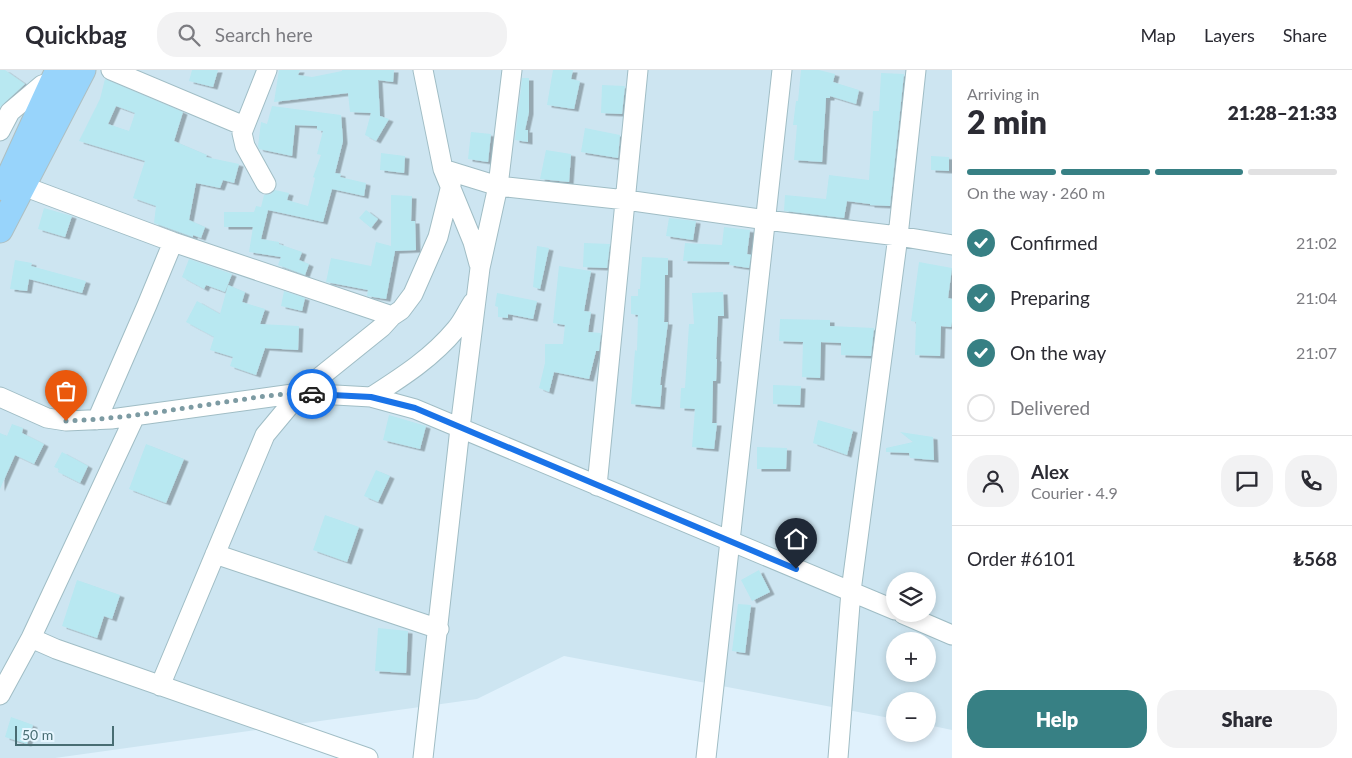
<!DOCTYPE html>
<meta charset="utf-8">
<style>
body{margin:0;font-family:Lato,sans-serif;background:#f2f2f3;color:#2b2b33;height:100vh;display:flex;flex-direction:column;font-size:19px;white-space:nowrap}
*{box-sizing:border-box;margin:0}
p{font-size:16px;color:#7c7c81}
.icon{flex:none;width:28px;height:28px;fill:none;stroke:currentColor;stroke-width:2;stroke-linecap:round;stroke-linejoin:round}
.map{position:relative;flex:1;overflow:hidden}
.panel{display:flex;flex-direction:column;background:#fff;width:400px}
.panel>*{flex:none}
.fabs{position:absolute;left:886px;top:502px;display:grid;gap:10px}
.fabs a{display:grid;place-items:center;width:50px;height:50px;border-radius:50%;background:#fff;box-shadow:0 2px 8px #0003;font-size:25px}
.scale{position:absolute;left:15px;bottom:12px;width:99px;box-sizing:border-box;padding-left:5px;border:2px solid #486d73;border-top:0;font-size:14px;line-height:18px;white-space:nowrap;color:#486d73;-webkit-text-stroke:4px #e6f6ff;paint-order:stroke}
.pin{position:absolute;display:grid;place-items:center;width:42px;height:42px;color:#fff;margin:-51px -21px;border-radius:50% 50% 50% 0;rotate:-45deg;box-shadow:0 0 5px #0007}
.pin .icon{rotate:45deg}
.courier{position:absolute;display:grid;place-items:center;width:50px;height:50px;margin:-25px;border:4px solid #1a73e8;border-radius:50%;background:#fff;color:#222;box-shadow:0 1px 6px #0007}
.summary em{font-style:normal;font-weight:800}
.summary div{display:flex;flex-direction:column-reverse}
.summary{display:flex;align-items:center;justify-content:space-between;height:85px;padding:0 15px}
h1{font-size:32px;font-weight:800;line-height:38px}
.bar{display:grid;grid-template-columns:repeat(4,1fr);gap:8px 5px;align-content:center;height:60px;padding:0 15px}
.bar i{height:6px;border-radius:4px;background:#e1e1e2}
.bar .active{background:#378084}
.bar p{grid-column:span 4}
.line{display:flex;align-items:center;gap:12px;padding:0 15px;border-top:1px solid #e1e1e2}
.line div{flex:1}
.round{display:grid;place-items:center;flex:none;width:52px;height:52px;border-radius:20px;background:#f2f2f3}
ol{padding:0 15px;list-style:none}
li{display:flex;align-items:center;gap:15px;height:55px}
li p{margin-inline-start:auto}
li .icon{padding:5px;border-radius:50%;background:#378084;color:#fff;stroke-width:4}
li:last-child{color:#7c7c81}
li i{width:28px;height:28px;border:2px solid #e1e1e2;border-radius:50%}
.cta{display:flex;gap:10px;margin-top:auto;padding:10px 15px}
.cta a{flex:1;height:58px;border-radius:20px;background:#378084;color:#fff;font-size:20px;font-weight:800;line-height:58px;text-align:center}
.cta a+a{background:#f2f2f3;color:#2b2b33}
header{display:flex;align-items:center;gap:30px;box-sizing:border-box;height:70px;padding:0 25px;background:#fff;border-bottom:1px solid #e1e1e2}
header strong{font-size:24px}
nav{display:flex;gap:28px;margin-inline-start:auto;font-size:18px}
.search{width:350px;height:45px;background:#f2f2f3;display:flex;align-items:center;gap:12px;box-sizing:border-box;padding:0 18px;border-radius:20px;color:#7c7c81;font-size:19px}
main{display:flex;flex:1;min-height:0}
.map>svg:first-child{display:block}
.residential{fill:#cde5f1;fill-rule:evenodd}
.building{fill:#b8e8f1;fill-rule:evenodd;filter:url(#shadow)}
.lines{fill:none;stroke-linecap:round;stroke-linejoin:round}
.minor-casing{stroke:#a0bdc5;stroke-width:21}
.major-casing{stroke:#aebfc1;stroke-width:27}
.minor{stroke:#fff;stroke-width:19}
.major{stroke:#98d4fb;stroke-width:25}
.done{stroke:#7d9ba3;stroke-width:5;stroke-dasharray:0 9}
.route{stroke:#1a73e8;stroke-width:6}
</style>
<header>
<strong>Quickbag</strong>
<div class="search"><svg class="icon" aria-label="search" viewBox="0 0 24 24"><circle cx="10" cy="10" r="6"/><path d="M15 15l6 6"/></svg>Search here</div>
<nav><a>Map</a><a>Layers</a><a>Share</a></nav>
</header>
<main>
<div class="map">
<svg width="952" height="688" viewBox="0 0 952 688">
<defs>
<filter id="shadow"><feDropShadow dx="4.5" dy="2.5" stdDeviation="0" flood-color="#0004"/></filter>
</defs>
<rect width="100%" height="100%" fill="#e0f1fc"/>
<path class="residential" d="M 0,0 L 952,0 L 952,660 L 928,655 L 928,631 L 895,631 L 895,649 L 564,586 L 477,629 L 55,688 L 0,688 ZM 895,511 L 928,511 L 928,544 L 895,544 ZM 895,571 L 928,571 L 928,604 L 895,604 Z"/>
<path class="building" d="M 0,0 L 5,0 L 25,14 L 0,37 Z
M 192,0 L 218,0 L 213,17 L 189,11 Z
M 279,0 L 300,0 L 298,5 L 312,7 L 342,1 L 342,0 L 394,0 L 393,12 L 378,10 L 380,46 L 389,49 L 376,71 L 365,65 L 371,43 L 350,42 L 348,23 L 274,32 Z
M 553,0 L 573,0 L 571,9 L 580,11 L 574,39 L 547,35 Z
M 801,0 L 819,0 L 835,4 L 833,12 L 859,20 L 856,34 L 830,26 L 830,28 L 826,28 L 822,92 L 794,90 L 797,55 L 793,55 L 796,31 L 798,31 Z
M 881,3 L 904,4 L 890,136 L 870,135 L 870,134 L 847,131 L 844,148 L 784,141 L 785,125 L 826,129 L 829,105 L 869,110 L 873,41 L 879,41 Z
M 522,8 L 529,8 L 529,42 L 525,60 L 528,60 L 528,72 L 515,70 Z
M 105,9 L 183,42 L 174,71 L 207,85 L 206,87 L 239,94 L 234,113 L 223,110 L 220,118 L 196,113 L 189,150 L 205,157 L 201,168 L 193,165 L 193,167 L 154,153 L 156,136 L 133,128 L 145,91 L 79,71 L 100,29 ZM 116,36 L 135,43 L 129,61 L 108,54 Z
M 602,15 L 625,16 L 622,44 L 601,43 Z
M 272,36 L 341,45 L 343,71 L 335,103 L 341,104 L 340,107 L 366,113 L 364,126 L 332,119 L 323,152 L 268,140 L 261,169 L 279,172 L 279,174 L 302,182 L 299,190 L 309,194 L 305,205 L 278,195 L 281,187 L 249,182 L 253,157 L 224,157 L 224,142 L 254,142 L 256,136 L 261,137 L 264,125 L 271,124 L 275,120 L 289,123 L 287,130 L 308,136 L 315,108 L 313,107 L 321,85 L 317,84 L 323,61 L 317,60 L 317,56 L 295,55 L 292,86 L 259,79 L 258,76 L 261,52 L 267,54 Z
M 585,58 L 620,65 L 618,88 L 581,82 Z
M 471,62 L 491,64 L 488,92 L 468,89 Z
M 546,80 L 571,84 L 569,112 L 540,109 Z
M 381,83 L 405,86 L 404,103 L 380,100 Z
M 931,86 L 949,87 L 949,101 L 931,100 Z
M 391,125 L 412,126 L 411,151 L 415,151 L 416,180 L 395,181 L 386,229 L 367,226 L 368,220 L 326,212 L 331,188 L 371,196 L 376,172 L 391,176 Z
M 44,138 L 72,146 L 65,167 L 38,159 Z
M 366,140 L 378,149 L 371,158 L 359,148 Z
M 669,148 L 696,151 L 693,170 L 666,166 Z
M 724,157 L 750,160 L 747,184 L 751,185 L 749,198 L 729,195 L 730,192 L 683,191 L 685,173 L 722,175 Z
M 584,173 L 610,174 L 607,198 L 583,197 Z
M 537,176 L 549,178 L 540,219 L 533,217 Z
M 642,187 L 668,188 L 668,205 L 665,205 L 664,252 L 668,252 L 660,315 L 662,315 L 660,337 L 631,334 L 635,280 L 637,281 L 638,245 L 631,244 L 631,226 L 638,226 L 638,219 L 640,219 Z
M 189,189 L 232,204 L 225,222 L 206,215 L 204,219 L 182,207 Z
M 15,190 L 32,193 L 31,196 L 86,211 L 82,223 L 29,209 L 27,221 L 10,219 Z
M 919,192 L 952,198 L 948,228 L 952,229 L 952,252 L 951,257 L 941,256 L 940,286 L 915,285 L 916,252 L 911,251 Z
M 559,196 L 591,201 L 584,241 L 591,242 L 588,262 L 601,263 L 599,281 L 596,281 L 589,309 L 554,302 L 549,322 L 539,318 L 545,293 L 545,274 L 563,274 L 565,255 L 553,253 Z
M 228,215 L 245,222 L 242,232 L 265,239 L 260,254 L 299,256 L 298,280 L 265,278 L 256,305 L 230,296 L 233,287 L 210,280 L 214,267 L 186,252 L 197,231 L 220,244 Z
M 284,221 L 305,228 L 302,241 L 281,236 Z
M 723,222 L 724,246 L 718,246 L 716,289 L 717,289 L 716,311 L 713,311 L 712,353 L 717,353 L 714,379 L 692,377 L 695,339 L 680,338 L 681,318 L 685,318 L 689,254 L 694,254 L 692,223 Z
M 497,223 L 537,231 L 533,249 L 508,244 L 508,248 L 498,247 L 498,237 L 495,236 Z
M 780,249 L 830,250 L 830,256 L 874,258 L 871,286 L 841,285 L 841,273 L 821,272 L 820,308 L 802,307 L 803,272 L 779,271 Z
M 773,315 L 801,316 L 800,335 L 773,334 Z
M 389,345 L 426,356 L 420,379 L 383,370 Z
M 818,350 L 853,360 L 847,385 L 813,373 Z
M 12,354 L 23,358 L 22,363 L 44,374 L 34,394 L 15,385 L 0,419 L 0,363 L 7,366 Z
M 900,362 L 933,367 L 934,390 L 910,388 L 909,383 L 886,382 L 886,378 L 913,372 Z
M 146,374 L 184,389 L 166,433 L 129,419 Z
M 757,377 L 787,378 L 786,399 L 757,399 Z
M 62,382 L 88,396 L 80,413 L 58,402 L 59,399 L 54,397 Z
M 376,400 L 390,406 L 378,432 L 364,426 Z
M 325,445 L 359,457 L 347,492 L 313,480 Z
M 759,500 L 770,522 L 752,531 L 741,510 Z
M 77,510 L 120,525 L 112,549 L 104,546 L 97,568 L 62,556 Z
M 738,534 L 751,535 L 745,583 L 732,581 Z
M 378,558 L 408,561 L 406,603 L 375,601 Z
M 11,647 L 33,655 L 27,674 L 5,667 Z"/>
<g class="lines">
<g class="minor-casing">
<path id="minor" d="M 111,0 L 244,56
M 423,0 L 443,99 L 473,172 L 479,194
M 0,61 L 10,42 L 42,15 L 53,11
M 443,99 L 498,116 L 626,130 L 766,150 L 898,166 L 952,175
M 13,110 L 23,116 L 173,172 L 392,246
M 266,114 L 245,76 L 242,63 L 267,0
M 0,327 L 47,348 L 66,351 L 111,349 L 300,323 L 371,327 L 415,339 L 895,540
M 371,327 C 402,307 432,288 456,259 C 463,251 467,241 473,232
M 97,350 L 147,235 L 173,172
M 597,416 L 638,0
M 215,484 L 439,559
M 903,544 L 952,565
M 31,568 L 56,579 L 368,688
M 160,616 L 265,365 L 300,323 L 382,257 L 392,246 L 401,240 L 413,224 L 438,167 L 451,115
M 0,625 L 31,568 L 135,346
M 423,688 L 460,358 L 480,198 L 498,116 L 512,0
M 706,688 C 730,458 758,229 782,0
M 838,688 L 851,521 L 898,166 L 916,0"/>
</g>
<g class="major-casing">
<path id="major" d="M 4,118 L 58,0
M 0,160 L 83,0"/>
</g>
<use href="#minor" class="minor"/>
<use href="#major" class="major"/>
</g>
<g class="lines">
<path class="done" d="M 66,351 C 120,349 172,340 225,332 C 254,328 284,322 312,324"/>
<path class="route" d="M 312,324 L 371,327 L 415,338 L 796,499"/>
</g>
</svg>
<div class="fabs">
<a><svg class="icon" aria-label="layers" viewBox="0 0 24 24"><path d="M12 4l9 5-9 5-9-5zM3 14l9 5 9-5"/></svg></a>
<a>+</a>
<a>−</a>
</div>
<div class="scale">50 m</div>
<div class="pin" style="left:66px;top:351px;background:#ea580c"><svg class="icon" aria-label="bag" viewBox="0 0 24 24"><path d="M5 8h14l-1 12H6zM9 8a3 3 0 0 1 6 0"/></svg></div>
<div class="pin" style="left:796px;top:499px;background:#1f2937"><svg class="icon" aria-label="home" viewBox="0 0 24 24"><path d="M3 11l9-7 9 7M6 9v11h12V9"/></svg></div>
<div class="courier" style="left:312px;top:324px"><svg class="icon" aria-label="car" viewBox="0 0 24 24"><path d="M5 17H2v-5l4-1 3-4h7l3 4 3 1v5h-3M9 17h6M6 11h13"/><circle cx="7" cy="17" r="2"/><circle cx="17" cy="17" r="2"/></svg></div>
</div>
<section class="panel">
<div class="summary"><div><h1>2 min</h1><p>Arriving in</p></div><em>21:28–21:33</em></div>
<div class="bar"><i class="active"></i><i class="active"></i><i class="active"></i><i></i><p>On the way · 260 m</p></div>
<ol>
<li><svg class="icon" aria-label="check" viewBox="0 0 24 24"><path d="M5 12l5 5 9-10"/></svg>Confirmed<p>21:02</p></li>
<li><svg class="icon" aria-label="check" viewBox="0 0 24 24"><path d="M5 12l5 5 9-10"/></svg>Preparing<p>21:04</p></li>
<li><svg class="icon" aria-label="check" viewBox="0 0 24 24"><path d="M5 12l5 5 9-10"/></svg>On the way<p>21:07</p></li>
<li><i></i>Delivered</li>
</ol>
<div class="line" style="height:90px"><a class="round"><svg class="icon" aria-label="person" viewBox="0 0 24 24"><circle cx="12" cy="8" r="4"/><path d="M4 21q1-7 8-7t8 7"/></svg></a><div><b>Alex</b><p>Courier · 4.9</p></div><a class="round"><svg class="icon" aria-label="chat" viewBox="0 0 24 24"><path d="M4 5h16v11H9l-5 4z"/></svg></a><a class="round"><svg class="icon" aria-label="phone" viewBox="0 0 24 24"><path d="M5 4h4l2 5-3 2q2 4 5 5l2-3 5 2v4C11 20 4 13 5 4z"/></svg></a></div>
<div class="line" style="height:65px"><div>Order #6101</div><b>₺568</b></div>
<div class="cta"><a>Help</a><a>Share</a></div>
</section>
</main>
